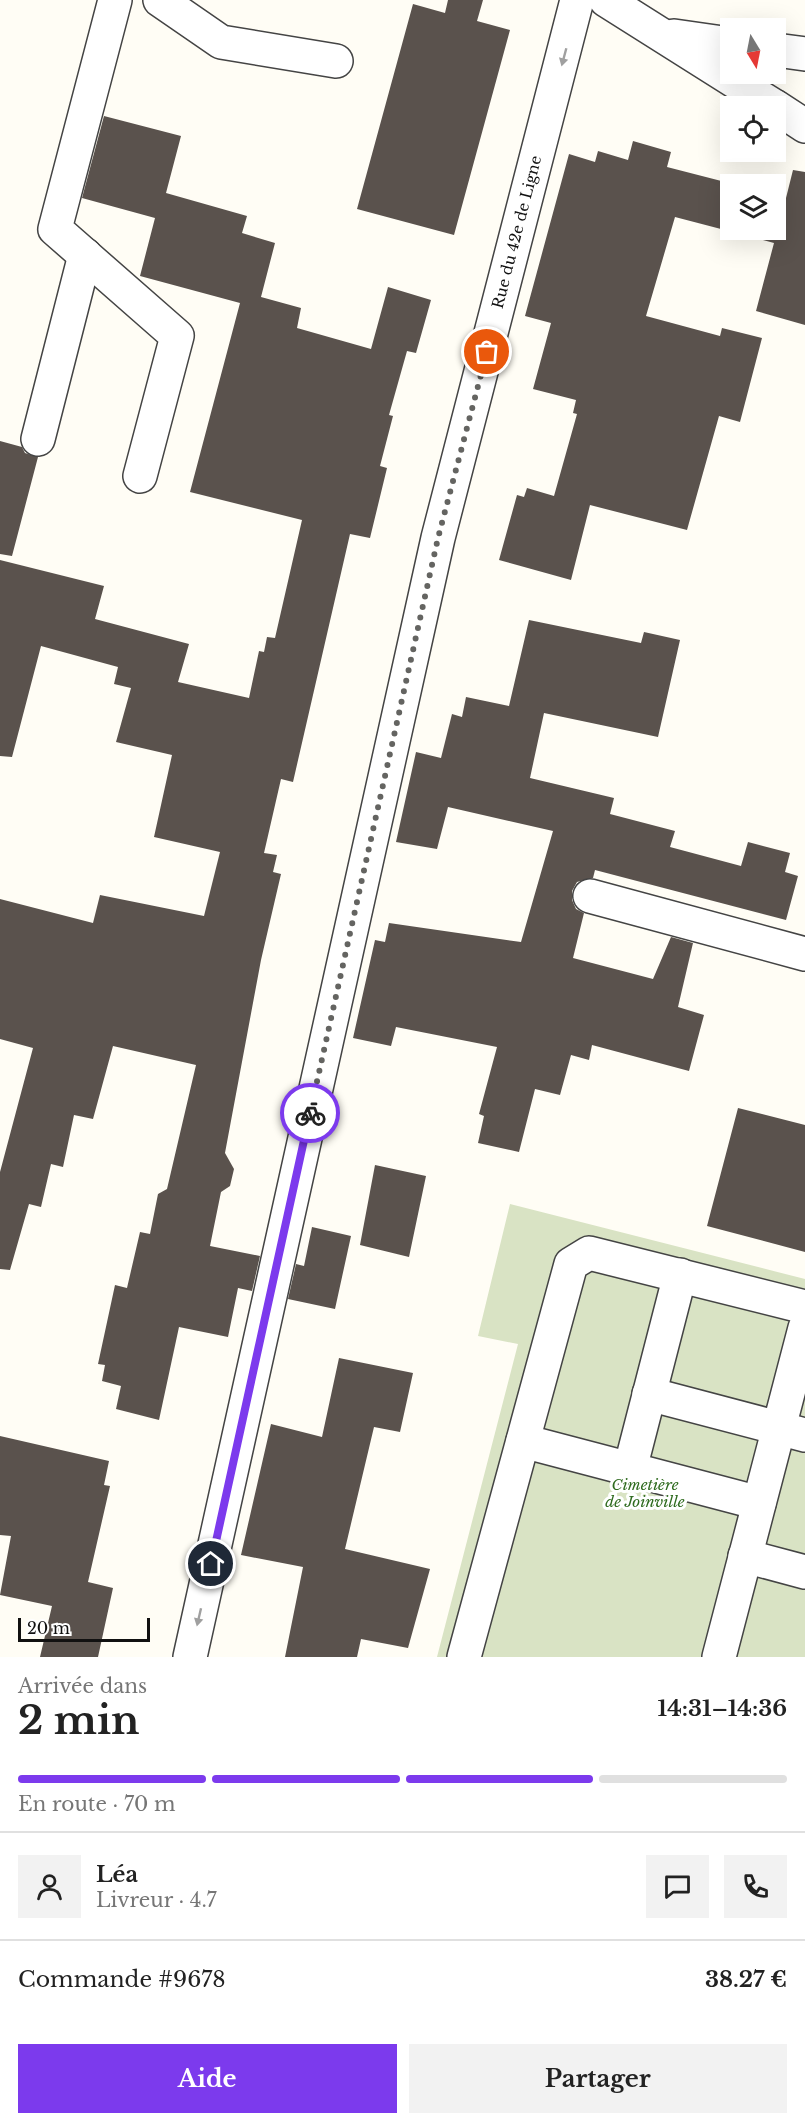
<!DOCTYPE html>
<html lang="fr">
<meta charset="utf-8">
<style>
body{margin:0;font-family:"Libre Baskerville",serif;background:#f2f2f2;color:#222;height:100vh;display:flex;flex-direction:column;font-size:22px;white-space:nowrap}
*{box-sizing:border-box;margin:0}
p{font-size:20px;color:#767676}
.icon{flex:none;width:33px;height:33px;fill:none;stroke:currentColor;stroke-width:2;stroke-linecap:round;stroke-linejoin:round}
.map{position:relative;height:1657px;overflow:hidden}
.sheet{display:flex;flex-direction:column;background:#fff;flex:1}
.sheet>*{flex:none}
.needle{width:39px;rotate:170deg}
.buttons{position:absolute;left:720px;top:18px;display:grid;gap:12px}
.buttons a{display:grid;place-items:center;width:66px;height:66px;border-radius:0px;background:#fff;box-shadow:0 6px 24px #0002;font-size:30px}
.scale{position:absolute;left:18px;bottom:15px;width:132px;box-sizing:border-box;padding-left:6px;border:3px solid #111;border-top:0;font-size:16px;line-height:21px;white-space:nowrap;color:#111;-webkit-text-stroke:4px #fff;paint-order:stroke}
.pin{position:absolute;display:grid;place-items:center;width:51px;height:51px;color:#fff;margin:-26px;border:3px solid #fff;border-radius:50%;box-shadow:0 2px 6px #0007}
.courier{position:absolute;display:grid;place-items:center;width:60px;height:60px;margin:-30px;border:4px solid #7c3aed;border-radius:50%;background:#fff;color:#222;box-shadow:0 2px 8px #0007}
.overview em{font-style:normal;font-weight:700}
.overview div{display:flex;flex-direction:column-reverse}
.overview{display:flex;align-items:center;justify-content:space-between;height:102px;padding:0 18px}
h1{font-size:39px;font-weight:700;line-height:45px}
.bar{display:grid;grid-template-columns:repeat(4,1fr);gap:9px 6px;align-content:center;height:72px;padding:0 18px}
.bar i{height:8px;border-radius:4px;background:#e0e0e0}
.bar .on{background:#7c3aed}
.bar p{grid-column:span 4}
.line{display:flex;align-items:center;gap:15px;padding:0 18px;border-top:2px solid #e0e0e0}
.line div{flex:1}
.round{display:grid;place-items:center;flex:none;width:63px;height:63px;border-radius:0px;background:#f2f2f2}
.button{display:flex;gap:12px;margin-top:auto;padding:12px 18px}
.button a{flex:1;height:69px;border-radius:0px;background:#7c3aed;color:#fff;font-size:24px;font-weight:700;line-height:69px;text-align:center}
.button a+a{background:#f2f2f2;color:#222}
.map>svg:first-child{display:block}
.cemetery{fill:#d9e3c4}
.building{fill:#5a524d}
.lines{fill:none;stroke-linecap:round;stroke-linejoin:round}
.minor-casing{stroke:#444;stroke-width:36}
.minor{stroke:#fff;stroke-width:33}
.oneway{fill:#a0a0a0}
.done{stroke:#646461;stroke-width:6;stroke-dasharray:0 10.8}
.route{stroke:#7c3aed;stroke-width:8}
.labels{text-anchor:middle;stroke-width:6;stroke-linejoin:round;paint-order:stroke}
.street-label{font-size:15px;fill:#111;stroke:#fff}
.park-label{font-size:15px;font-style:italic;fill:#2f6b1f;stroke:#fff}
</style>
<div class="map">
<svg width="805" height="1657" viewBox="0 0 805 1657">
<rect width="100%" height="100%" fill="#fffdf5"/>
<path class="cemetery" d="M 510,1204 L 805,1279 L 805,1657 L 437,1657 L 518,1344 L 478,1336 Z"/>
<path class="building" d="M 448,0 L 483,0 L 477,21 L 510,30 L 454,235 L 357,209 L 413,4 L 445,13 Z
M 104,116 L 181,136 L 166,193 L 247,216 L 242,233 L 275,243 L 261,297 L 301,308 L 297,328 L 371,349 L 388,287 L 431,300 L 416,353 L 407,351 L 389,415 L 393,416 L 380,466 L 387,468 L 370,538 L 350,534 L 293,782 L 281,779 L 264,853 L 277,855 L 273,872 L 281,874 L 261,960 L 225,1153 L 234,1169 L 230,1186 L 221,1192 L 210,1246 L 260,1256 L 252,1291 L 238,1288 L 228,1337 L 179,1327 L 159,1420 L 116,1409 L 121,1386 L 102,1381 L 105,1365 L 98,1364 L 115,1285 L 127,1288 L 140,1232 L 150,1234 L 158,1194 L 167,1189 L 196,1065 L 113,1046 L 93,1119 L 74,1115 L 63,1167 L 51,1164 L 41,1207 L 29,1204 L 10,1270 L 0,1269 L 0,1172 L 33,1048 L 0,1039 L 0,899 L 93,923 L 100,895 L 204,916 L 220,852 L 154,837 L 172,755 L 116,742 L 131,688 L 114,684 L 118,667 L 41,646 L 12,757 L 0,756 L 0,560 L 104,586 L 95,619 L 189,644 L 178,682 L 249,698 L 259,651 L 264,652 L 267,637 L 275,638 L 302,520 L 190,492 L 240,303 L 140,276 L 155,218 L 82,198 Z
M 633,141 L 671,152 L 667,167 L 733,184 L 730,184 L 730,230 L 776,230 L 776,195 L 786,198 L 793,170 L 805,172 L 805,325 L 756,311 L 774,243 L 675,217 L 646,316 L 720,336 L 722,328 L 762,338 L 740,422 L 719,416 L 687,530 L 590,505 L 571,580 L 499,560 L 517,495 L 524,497 L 527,488 L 554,496 L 577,414 L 573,413 L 576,400 L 533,389 L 551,323 L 525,316 L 569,154 L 595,162 L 598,151 L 628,160 Z
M 0,441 L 22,447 L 25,453 L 38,457 L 12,556 L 0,554 Z
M 529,620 L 641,643 L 644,632 L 680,640 L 658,737 L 544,713 L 530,778 L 614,798 L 610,814 L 675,831 L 670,847 L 741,866 L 748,842 L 790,853 L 785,872 L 798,876 L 786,920 L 595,870 L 593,878 L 577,882 L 572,891 L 572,900 L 576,909 L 584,913 L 573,958 L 653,979 L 671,937 L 693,943 L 678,1007 L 704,1015 L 689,1071 L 592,1045 L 589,1060 L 571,1055 L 560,1095 L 535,1089 L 519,1152 L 478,1143 L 484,1116 L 479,1114 L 497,1047 L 396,1027 L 391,1046 L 353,1038 L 375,940 L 385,942 L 389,923 L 521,942 L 553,831 L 448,807 L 437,849 L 396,842 L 416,752 L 441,758 L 452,714 L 462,717 L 466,697 L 509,706 Z
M 738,1108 L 805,1125 L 805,1252 L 707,1226 Z
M 375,1165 L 426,1176 L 409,1257 L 360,1245 Z
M 312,1227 L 351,1236 L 335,1309 L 288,1299 L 296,1264 L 304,1266 Z
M 339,1358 L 413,1373 L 400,1432 L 374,1427 L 345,1549 L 430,1569 L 408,1648 L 361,1639 L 357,1657 L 285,1657 L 303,1567 L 241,1555 L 271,1424 L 322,1437 Z
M 0,1436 L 109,1461 L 104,1485 L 110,1486 L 88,1582 L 113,1588 L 98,1657 L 40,1657 L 52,1606 L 0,1595 L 11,1536 L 0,1535 Z"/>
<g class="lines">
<g class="minor-casing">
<g id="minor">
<path d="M 115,0 L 55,229 L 177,336 L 140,476"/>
<path d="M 160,0 L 221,42 L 336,61"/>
<path d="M 606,0 L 774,106"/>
<path d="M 674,36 L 730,44"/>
<path d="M 776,50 L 805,54"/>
<path d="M 776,107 L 805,126"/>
<path d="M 38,439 L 85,255"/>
<path d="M 590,896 L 805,954"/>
<path d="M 649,1394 L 805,1435"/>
<path d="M 523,1441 L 759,1503"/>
<path d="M 630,1469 L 680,1275"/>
<path d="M 745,1556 L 805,1572"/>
<path id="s1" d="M 190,1657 L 438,538 L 577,0"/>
<path d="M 464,1657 L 571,1264 L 589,1253 L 805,1307"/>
<path d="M 719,1657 L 805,1328"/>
</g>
</g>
<use href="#minor" class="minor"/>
</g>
<defs><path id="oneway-solid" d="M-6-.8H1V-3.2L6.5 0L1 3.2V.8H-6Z" transform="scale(1.5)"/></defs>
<g class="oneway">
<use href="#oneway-solid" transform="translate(564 57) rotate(105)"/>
<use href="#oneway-solid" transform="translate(199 1617) rotate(103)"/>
</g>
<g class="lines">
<path class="done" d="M 310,1113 L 438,538 L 487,352"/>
<path class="route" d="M 211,1564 L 310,1113"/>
</g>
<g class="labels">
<g class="street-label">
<text dy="5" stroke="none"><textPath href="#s1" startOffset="1462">Rue du 42e de Ligne</textPath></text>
</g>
<g class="park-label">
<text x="645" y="1490">Cimetière<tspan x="645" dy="17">de Joinville</tspan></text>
</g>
</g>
</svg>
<div class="buttons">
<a><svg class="needle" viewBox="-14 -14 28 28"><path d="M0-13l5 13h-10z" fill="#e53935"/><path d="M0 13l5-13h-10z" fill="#767676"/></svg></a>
<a><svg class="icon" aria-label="locate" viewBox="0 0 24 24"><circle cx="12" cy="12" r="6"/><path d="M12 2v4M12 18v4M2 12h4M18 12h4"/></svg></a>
<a><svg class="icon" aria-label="layers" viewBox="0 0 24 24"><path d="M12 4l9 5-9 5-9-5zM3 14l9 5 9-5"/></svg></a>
</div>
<div class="scale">20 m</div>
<div class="pin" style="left:487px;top:352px;background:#ea580c"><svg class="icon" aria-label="bag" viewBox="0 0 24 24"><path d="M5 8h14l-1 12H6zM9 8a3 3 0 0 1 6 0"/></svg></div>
<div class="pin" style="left:211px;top:1564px;background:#1f2937"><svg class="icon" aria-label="home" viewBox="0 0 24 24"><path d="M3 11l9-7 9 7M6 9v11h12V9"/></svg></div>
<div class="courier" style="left:310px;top:1113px"><svg class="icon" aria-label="bike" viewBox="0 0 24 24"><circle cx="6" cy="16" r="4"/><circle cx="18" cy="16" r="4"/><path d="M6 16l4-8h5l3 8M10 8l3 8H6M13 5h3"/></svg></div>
</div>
<section class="sheet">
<div class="overview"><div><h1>2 min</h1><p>Arrivée dans</p></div><em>14:31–14:36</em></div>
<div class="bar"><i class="on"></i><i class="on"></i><i class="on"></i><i></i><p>En route · 70 m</p></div>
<div class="line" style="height:108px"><a class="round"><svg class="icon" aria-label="person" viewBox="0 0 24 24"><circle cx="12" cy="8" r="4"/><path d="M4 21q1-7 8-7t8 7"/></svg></a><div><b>Léa</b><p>Livreur · 4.7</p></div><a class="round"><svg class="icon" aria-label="chat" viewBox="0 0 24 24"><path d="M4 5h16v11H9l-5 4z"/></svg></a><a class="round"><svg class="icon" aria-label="phone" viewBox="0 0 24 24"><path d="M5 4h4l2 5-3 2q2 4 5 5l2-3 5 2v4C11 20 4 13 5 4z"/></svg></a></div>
<div class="line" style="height:78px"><div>Commande #9678</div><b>38.27 €</b></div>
<div class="button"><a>Aide</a><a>Partager</a></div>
</section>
